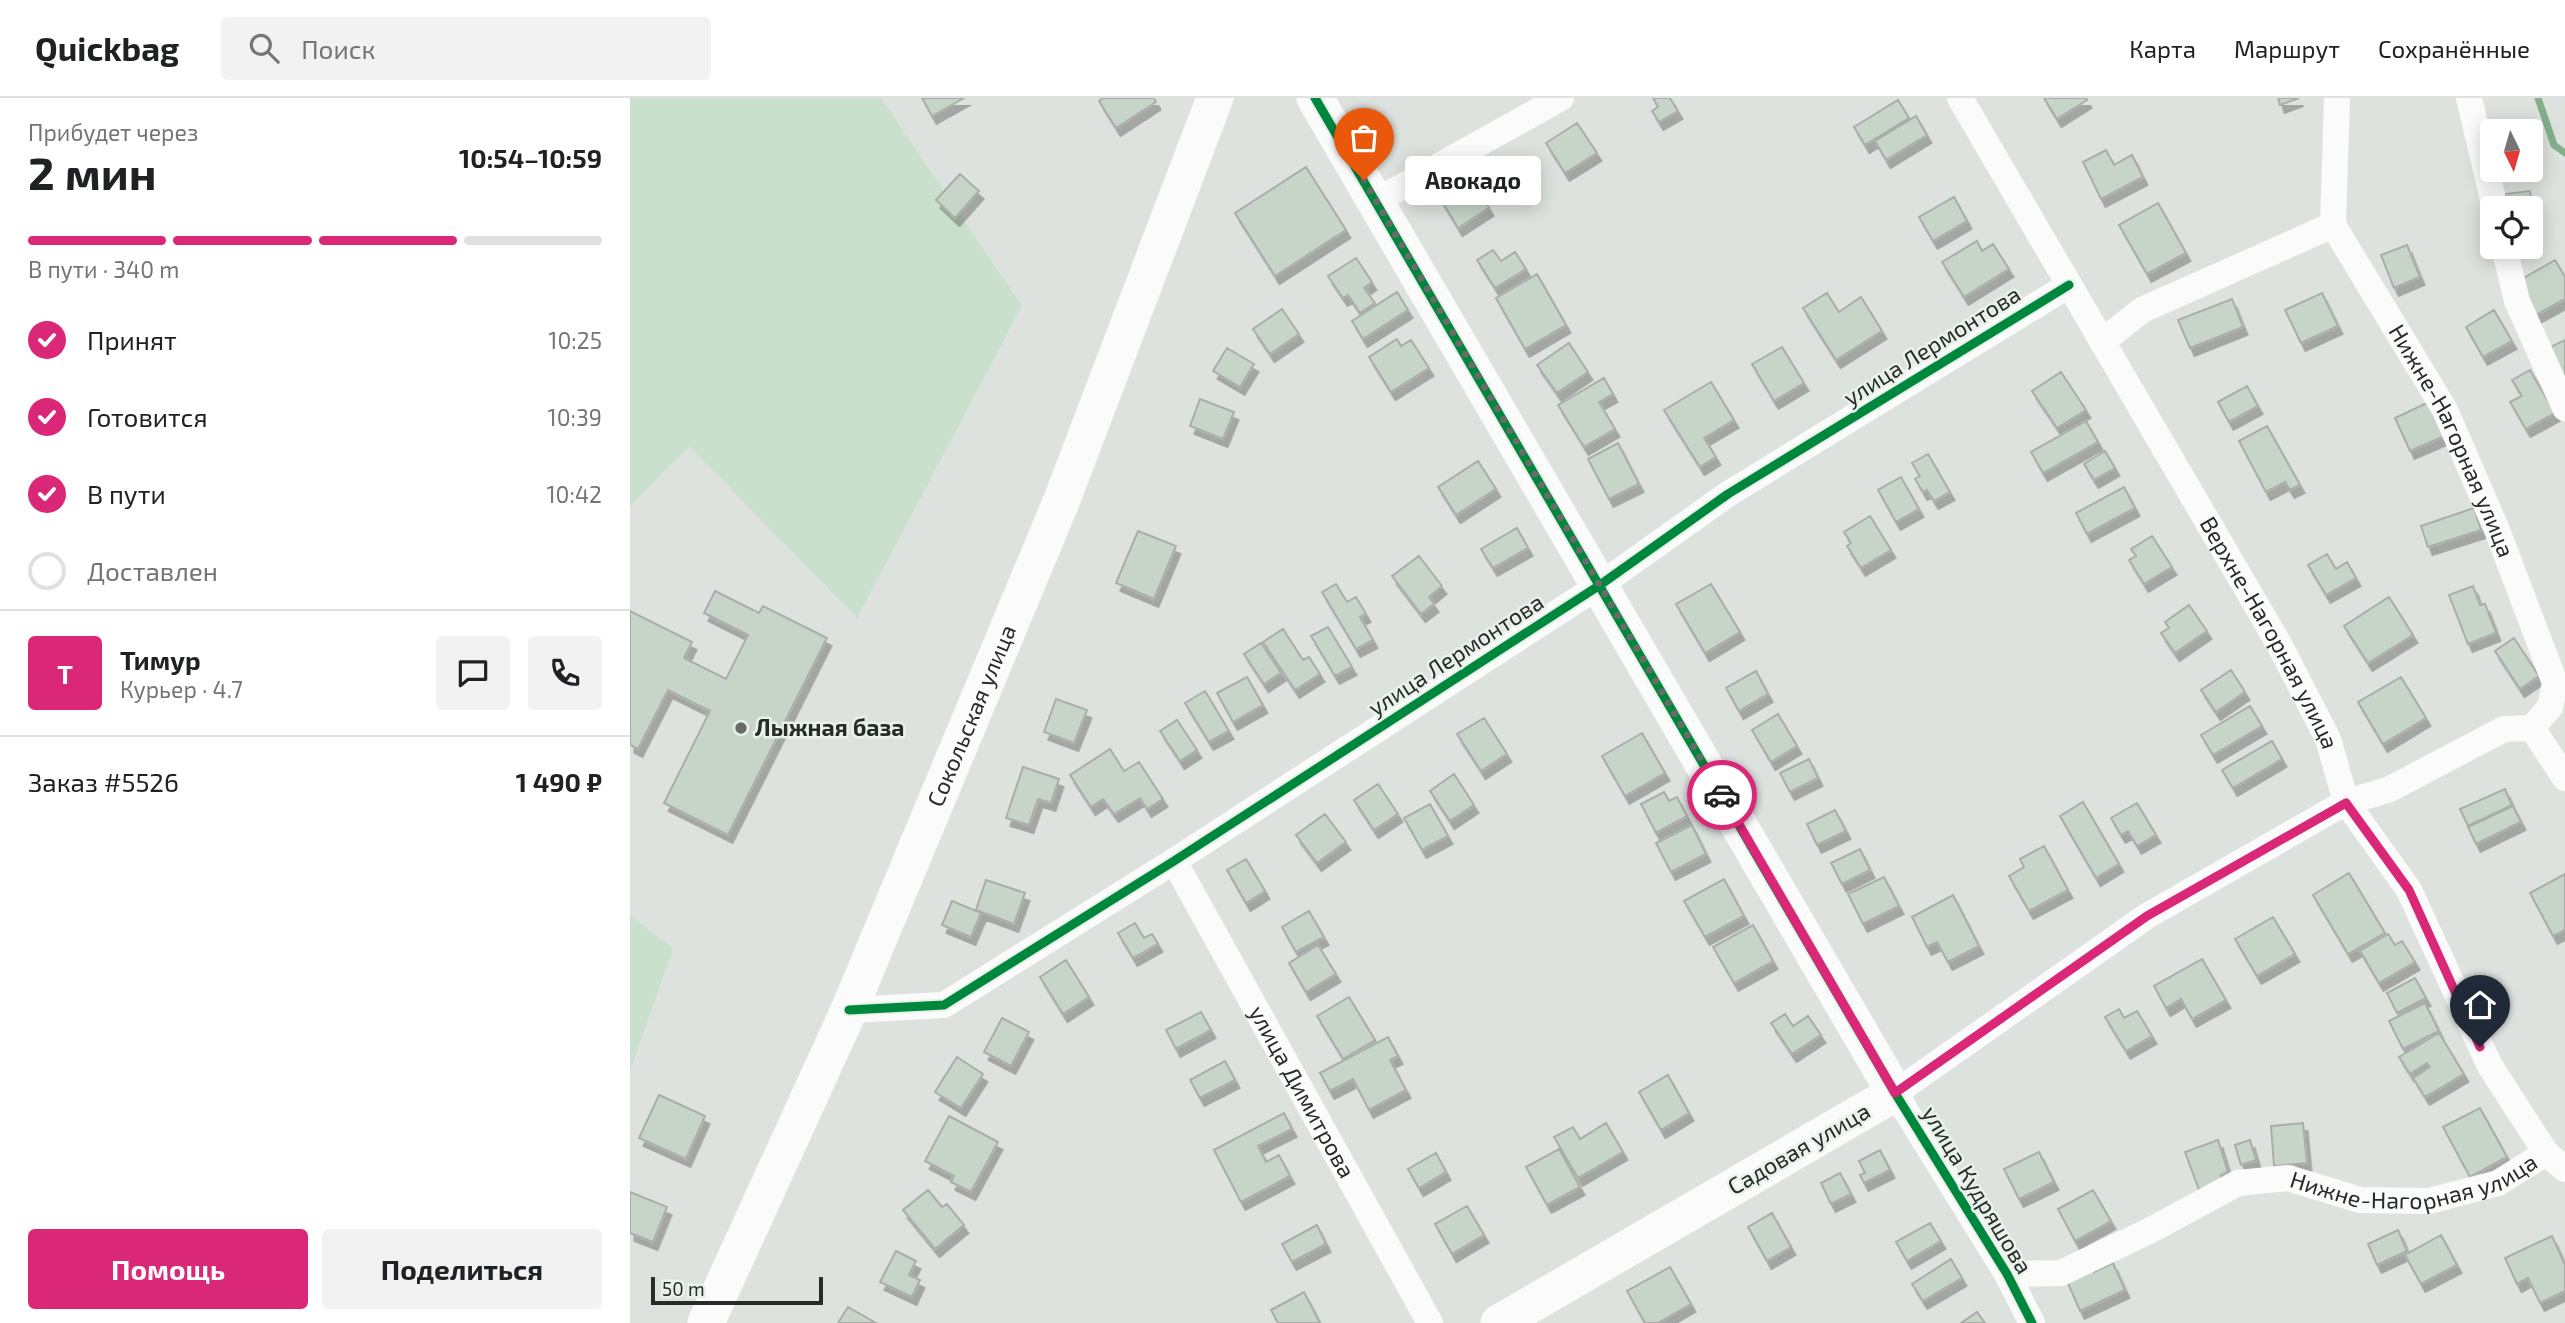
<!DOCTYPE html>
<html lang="ru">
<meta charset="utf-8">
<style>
body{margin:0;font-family:"Exo 2",sans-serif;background:#f2f2f2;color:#202124;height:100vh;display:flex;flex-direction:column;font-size:26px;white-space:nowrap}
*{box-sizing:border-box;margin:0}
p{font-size:23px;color:#757577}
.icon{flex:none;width:38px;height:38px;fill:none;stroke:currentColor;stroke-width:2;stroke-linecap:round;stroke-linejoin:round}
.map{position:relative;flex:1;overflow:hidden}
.panel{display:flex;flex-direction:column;background:#fff;width:630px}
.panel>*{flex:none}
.needle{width:46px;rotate:175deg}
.tools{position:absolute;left:1850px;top:21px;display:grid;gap:14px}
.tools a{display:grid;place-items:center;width:63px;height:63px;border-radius:7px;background:#fff;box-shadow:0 4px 18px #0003;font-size:35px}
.scale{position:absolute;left:21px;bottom:18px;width:172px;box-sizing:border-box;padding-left:7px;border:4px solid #282b28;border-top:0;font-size:19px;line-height:24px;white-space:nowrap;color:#282b28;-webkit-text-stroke:5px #e9f2ea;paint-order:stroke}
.pin{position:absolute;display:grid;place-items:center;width:60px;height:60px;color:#fff;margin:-72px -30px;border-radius:50% 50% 50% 0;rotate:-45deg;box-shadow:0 0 7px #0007}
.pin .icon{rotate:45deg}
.courier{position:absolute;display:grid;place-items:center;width:70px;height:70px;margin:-35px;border:5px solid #db2777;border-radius:50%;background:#fff;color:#222;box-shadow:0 2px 9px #0007}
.bubble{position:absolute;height:49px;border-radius:7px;background:#fff;box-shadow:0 4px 18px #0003;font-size:23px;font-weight:700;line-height:49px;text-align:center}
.summary em{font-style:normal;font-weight:700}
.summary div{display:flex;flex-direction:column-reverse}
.summary{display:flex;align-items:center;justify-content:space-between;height:119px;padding:0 28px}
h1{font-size:46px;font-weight:700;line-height:52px}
.bar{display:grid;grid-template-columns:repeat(4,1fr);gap:10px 7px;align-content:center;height:84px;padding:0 28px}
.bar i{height:9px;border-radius:5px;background:#e0e0e0}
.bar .current{background:#db2777}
.bar p{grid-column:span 4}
.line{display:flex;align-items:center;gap:18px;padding:0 28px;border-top:2px solid #e0e0e0}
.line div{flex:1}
.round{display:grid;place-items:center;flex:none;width:74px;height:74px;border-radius:7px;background:#f2f2f2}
ol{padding:0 28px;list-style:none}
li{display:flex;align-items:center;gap:21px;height:77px}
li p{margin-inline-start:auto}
li .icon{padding:7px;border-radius:50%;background:#db2777;color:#fff;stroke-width:4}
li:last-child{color:#757577}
li i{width:38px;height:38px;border:4px solid #e0e0e0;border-radius:50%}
.cta{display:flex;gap:14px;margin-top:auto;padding:14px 28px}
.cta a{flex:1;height:80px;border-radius:7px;background:#db2777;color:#fff;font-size:28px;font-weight:700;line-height:80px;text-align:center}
.cta a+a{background:#f2f2f2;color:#202124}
header{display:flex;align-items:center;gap:42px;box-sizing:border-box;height:98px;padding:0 35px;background:#fff;border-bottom:2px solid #e0e0e0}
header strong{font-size:33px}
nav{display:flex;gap:38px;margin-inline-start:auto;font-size:24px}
.search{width:490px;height:63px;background:#f2f2f2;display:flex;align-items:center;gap:18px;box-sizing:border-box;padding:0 24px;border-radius:7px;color:#757577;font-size:26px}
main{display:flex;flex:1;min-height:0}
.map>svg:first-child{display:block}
.green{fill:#c9e0cc}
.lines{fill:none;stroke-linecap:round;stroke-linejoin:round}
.stream{stroke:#83b08a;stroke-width:7}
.building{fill:#c6d5c8;stroke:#aaaeab;stroke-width:2;filter:url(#shadow)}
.street{stroke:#fafbfa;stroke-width:26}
.secondary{stroke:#fafbfa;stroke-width:37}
.cycleway-casing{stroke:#e9f2ea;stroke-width:13}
.cycleway{stroke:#00873e;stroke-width:9}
.done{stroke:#686b68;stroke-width:7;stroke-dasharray:0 12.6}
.route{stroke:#db2777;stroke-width:9}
.poi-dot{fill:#686b68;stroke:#e9f2ea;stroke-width:2.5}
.labels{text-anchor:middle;stroke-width:5;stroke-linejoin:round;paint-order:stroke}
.street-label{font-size:23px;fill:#282b28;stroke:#e9f2ea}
.poi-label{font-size:23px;font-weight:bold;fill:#282b28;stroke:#e9f2ea;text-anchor:start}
</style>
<header>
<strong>Quickbag</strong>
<div class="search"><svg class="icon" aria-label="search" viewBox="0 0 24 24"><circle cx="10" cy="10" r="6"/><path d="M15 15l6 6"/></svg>Поиск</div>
<nav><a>Карта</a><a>Маршрут</a><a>Сохранённые</a></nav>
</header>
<main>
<section class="panel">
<div class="summary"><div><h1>2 мин</h1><p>Прибудет через</p></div><em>10:54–10:59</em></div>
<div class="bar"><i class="current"></i><i class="current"></i><i class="current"></i><i></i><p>В пути · 340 m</p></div>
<ol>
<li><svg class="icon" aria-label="check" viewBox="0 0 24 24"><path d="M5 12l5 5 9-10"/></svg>Принят<p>10:25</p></li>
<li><svg class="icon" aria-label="check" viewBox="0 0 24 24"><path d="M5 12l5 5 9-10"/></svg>Готовится<p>10:39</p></li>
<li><svg class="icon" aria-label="check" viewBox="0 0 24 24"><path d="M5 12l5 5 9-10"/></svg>В пути<p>10:42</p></li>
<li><i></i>Доставлен</li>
</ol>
<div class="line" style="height:126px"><b class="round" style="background:#db2777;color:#fff">Т</b><div><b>Тимур</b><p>Курьер · 4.7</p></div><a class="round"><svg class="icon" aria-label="chat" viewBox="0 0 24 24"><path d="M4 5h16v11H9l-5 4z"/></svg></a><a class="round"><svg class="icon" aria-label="phone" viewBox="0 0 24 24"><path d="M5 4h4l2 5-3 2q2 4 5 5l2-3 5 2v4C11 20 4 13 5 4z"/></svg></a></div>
<div class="line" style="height:91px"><div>Заказ #5526</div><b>1 490 ₽</b></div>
<div class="cta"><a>Помощь</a><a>Поделиться</a></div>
</section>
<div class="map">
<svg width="1935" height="1225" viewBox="0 0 1935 1225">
<defs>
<filter id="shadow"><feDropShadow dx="4.5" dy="8" stdDeviation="0" flood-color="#0004"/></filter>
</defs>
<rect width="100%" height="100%" fill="#dee2de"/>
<path class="green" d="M 0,0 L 251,0 L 392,208 L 227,520 L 59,348 L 0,408 Z
M 0,817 L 43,851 L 0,973 Z"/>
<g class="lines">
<path class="stream" d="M 1908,0 L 1924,47 L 1935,55"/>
</g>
<path class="building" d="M 292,0 L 334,0 L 302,18 Z
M 473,0 L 524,0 L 526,4 L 486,30 L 469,3 Z
M 1023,0 L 1040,0 L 1048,13 L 1029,24 L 1022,13 L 1028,9 Z
M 1414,0 L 1456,0 L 1457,2 L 1427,21 Z
M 1648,0 L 1669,0 L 1650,7 Z
M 1268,2 L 1279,20 L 1235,47 L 1224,29 Z
M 1286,18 L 1297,37 L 1256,62 L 1245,43 Z
M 947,25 L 967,55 L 935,75 L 916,45 Z
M 1476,52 L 1484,67 L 1502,57 L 1513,79 L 1471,101 L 1453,64 Z
M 676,69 L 716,132 L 645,178 L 605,115 Z
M 330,76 L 349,93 L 325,120 L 306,102 Z
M 841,81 L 859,110 L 828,130 L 810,100 Z
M 1900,93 L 1905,129 L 1900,129 L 1900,110 L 1877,110 L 1875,96 Z
M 1324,99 L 1337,123 L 1303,143 L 1289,119 Z
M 1528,105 L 1556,155 L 1517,176 L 1489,127 Z
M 1347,143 L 1352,153 L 1363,146 L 1379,171 L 1334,199 L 1312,164 Z
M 1777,147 L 1790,179 L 1764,190 L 1751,157 Z
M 863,152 L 871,163 L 885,154 L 896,171 L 865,190 L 847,162 Z
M 726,160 L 742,184 L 734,190 L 745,205 L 730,215 L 718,197 L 713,200 L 698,178 Z
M 1925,162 L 1935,179 L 1935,201 L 1906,217 L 1887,184 Z
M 907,176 L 936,227 L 895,251 L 866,200 Z
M 767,194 L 778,212 L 733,241 L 722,223 Z
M 1197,195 L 1209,214 L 1231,199 L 1252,233 L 1206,262 L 1173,210 Z
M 1692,195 L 1708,228 L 1671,245 L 1655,212 Z
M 1602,201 L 1613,229 L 1560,250 L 1548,222 Z
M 652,211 L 669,236 L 640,256 L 623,231 Z
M 1864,212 L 1882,243 L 1853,259 L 1836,229 Z
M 767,241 L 771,248 L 781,242 L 799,270 L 761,294 L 739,259 Z
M 1935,242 L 1935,281 L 1919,250 Z
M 939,245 L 958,274 L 927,295 L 907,267 Z
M 1152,249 L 1174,285 L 1144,303 L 1122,266 Z
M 597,250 L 624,266 L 610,289 L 583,273 Z
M 1900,272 L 1925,315 L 1896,331 L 1880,304 L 1892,298 L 1882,282 Z
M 1431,274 L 1456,312 L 1427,330 L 1402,293 Z
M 974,280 L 983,296 L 969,304 L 985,331 L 954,349 L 928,307 Z
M 1081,284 L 1104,322 L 1074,340 L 1086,359 L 1070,369 L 1034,312 Z
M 1617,288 L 1628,308 L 1599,324 L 1588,304 Z
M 570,301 L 604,314 L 593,341 L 560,328 Z
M 1801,303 L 1817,337 L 1780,353 L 1765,320 Z
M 1456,323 L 1468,344 L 1413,375 L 1401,354 Z
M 1637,328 L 1670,387 L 1660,392 L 1655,384 L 1636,394 L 1609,343 Z
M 988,345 L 1009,386 L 979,401 L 958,361 Z
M 1475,353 L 1485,370 L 1464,382 L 1454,366 Z
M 1298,356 L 1320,394 L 1304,403 L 1297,392 L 1293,394 L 1285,381 L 1290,378 L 1282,365 Z
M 848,363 L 866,391 L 826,417 L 808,389 Z
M 1271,379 L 1289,411 L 1266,424 L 1248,392 Z
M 1494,389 L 1505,410 L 1457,436 L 1446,415 Z
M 1844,410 L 1851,432 L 1798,449 L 1791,428 Z
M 1240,418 L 1261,452 L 1231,470 L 1217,448 L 1221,445 L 1214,434 Z
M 887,430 L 898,450 L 863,470 L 851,451 Z
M 508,433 L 546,448 L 524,501 L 486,485 Z
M 1522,438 L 1542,469 L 1514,486 L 1499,462 L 1506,458 L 1501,451 Z
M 1697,456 L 1706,471 L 1717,464 L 1726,480 L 1696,497 L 1678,467 Z
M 789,458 L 812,488 L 799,499 L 804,506 L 791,516 L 762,478 Z
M 706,486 L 717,504 L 726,499 L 736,516 L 730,519 L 743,542 L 726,551 L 692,494 Z
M 1081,486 L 1110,534 L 1075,555 L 1046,506 Z
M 1843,488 L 1850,507 L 1855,506 L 1866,535 L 1838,546 L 1819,497 Z
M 85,493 L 129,515 L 133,508 L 197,540 L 98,737 L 34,705 L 80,613 L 38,592 L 8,651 L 0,647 L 0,513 L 62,544 L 54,560 L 96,581 L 118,537 L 74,515 Z
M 1759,499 L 1783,537 L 1738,565 L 1714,528 Z
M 1559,507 L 1577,533 L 1545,555 L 1531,535 L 1539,530 L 1535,524 Z
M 698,529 L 722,569 L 705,578 L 681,538 Z
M 653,531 L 673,562 L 679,559 L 690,576 L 665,592 L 633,544 Z
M 1884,540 L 1909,578 L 1890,591 L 1865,553 Z
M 631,545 L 651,575 L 634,586 L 614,556 Z
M 1601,572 L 1615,594 L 1586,614 L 1571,592 Z
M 1126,573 L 1138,596 L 1109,613 L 1096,590 Z
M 617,579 L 633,607 L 603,624 L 587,595 Z
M 1771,579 L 1796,620 L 1753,646 L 1728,604 Z
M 575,593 L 599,633 L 579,644 L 555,605 Z
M 426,601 L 457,612 L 444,645 L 414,634 Z
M 1620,608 L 1632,628 L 1583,657 L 1571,637 Z
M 1148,616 L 1167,648 L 1141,664 L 1122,632 Z
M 854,620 L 877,656 L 851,673 L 827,636 Z
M 547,622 L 567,652 L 550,663 L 530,633 Z
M 1012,635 L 1035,675 L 995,698 L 972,658 Z
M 1642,643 L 1652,661 L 1603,690 L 1592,672 Z
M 480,651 L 494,673 L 509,664 L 533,701 L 517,711 L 510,700 L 484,716 L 473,701 L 461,709 L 440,677 Z
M 1179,661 L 1188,680 L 1160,694 L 1150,675 Z
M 393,669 L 429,681 L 421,705 L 408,701 L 399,727 L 376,720 Z
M 824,676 L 844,707 L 820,723 L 800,693 Z
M 748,686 L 768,716 L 744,732 L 724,702 Z
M 1875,691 L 1882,707 L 1838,728 L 1830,711 Z
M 1034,694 L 1039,703 L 1047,699 L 1057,718 L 1026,735 L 1011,706 Z
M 1453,704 L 1489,766 L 1466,780 L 1430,718 Z
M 1507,705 L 1526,737 L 1507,748 L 1498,733 L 1491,737 L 1481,720 Z
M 800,706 L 818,738 L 792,752 L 774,720 Z
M 1883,708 L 1891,724 L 1846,746 L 1838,729 Z
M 1205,712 L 1216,733 L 1187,747 L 1177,726 Z
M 695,716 L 716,744 L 687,765 L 666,737 Z
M 1062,727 L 1076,756 L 1041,774 L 1026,745 Z
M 1414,748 L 1438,792 L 1399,813 L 1379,778 L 1394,769 L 1390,761 Z
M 1230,751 L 1240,772 L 1212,786 L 1201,765 Z
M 616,761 L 635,793 L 616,805 L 597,772 Z
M 1719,775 L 1755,835 L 1718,856 L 1683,797 Z
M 1935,776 L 1935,832 L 1923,838 L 1900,795 Z
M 1254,779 L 1269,808 L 1233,826 L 1218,796 Z
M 1094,781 L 1114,818 L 1075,839 L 1054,803 Z
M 356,782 L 395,795 L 384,826 L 346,812 Z
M 1323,797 L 1349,848 L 1318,864 L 1307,844 L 1297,849 L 1282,819 Z
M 322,803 L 351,815 L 341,839 L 312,827 Z
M 679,813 L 694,839 L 666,854 L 652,829 Z
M 1643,819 L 1665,856 L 1627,878 L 1605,841 Z
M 505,825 L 514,840 L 522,836 L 528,846 L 503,860 L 488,835 Z
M 1123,827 L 1143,863 L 1104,885 L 1083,849 Z
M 1758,836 L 1765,847 L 1772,843 L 1785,864 L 1749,885 L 1730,853 Z
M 688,847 L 706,876 L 676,894 L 659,865 Z
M 1572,861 L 1596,902 L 1562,921 L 1551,901 L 1536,910 L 1524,888 Z
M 436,862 L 459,899 L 433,916 L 410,879 Z
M 1785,880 L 1796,900 L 1767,915 L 1757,895 Z
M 719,899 L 745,942 L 713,961 L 687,918 Z
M 1795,905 L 1809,933 L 1773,951 L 1759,923 Z
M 1489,911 L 1494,920 L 1507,913 L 1522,938 L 1496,953 L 1475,919 Z
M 571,914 L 581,932 L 546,951 L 536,932 Z
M 1155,916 L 1163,928 L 1178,918 L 1191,937 L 1162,956 L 1141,925 Z
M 372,920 L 399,934 L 381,968 L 354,954 Z
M 1809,935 L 1834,976 L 1795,999 L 1783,980 L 1800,969 L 1797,965 L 1780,976 L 1769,959 Z
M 758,939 L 768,958 L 760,962 L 776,992 L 739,1012 L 723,981 L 700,993 L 690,975 Z
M 327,959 L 353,976 L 331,1010 L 305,994 Z
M 595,963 L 605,982 L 570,1000 L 560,982 Z
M 1038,977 L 1059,1015 L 1031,1032 L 1009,994 Z
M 29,997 L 75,1018 L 56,1061 L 9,1040 Z
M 1850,1010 L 1877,1059 L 1840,1079 L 1813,1029 Z
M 654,1015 L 662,1031 L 628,1048 L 636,1064 L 649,1057 L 660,1078 L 611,1104 L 584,1052 Z
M 319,1018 L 368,1044 L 341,1094 L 321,1084 L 324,1078 L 295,1063 Z
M 976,1025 L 993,1054 L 948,1080 L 924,1039 L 943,1029 L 950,1041 Z
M 1673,1025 L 1677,1065 L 1644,1068 L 1641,1028 Z
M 1588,1042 L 1598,1074 L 1591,1077 L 1594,1084 L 1569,1092 L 1555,1054 Z
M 1620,1042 L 1626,1062 L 1611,1067 L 1605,1047 Z
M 929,1051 L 950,1089 L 917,1107 L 896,1069 Z
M 1250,1052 L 1260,1072 L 1234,1085 L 1230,1077 L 1235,1075 L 1229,1063 Z
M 1409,1054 L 1424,1084 L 1389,1101 L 1374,1071 Z
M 806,1055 L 816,1074 L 789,1090 L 778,1071 Z
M 1210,1075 L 1221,1096 L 1201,1106 L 1191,1085 Z
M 298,1092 L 312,1109 L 317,1106 L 334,1127 L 305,1151 L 273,1112 Z
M 1463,1092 L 1481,1123 L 1445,1143 L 1428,1111 Z
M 0,1094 L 37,1109 L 23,1144 L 0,1135 Z
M 837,1108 L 854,1137 L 822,1156 L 805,1126 Z
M 1142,1115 L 1161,1149 L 1137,1163 L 1118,1129 Z
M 1300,1125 L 1311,1143 L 1277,1163 L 1266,1144 Z
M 687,1127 L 696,1146 L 662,1164 L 652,1146 Z
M 1768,1132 L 1777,1153 L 1747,1167 L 1738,1146 Z
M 1811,1137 L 1827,1167 L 1791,1186 L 1775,1157 Z
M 1922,1138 L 1935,1167 L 1935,1193 L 1910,1205 L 1898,1180 L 1887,1186 L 1875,1160 Z
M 266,1153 L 286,1163 L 279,1177 L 290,1182 L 282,1199 L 250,1184 Z
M 1321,1161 L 1332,1180 L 1293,1203 L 1282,1186 Z
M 1459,1165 L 1464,1174 L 1483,1165 L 1495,1192 L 1450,1213 L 1434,1176 Z
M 1040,1169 L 1061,1206 L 1028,1225 L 1015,1225 L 997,1193 Z
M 674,1194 L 690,1225 L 648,1225 L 641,1212 Z
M 218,1209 L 246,1225 L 208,1225 Z
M 1347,1214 L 1355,1225 L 1331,1225 Z"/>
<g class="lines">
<g class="street">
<path id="s1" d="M 1330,0 L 1649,546 L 1698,641 L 1716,704 L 1779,792 L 1860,968 L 1916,1055 L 1935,1071"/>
<path id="s2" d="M 1707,0 L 1703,127 L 1815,312 L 1867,432 L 1925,585 L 1920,609 L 1902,630"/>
<path d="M 1839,0 L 1865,110"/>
<path d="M 746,103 L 931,0"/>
<path d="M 1874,149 L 1887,203 L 1935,310"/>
<path d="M 1472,244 L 1512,212 L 1703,127"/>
<path d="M 1902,630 L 1935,680"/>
<path id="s3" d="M 544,763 L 800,1225"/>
<path d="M 219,912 L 314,907 L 544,763 L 970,487 L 1098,396 L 1439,187"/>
<path id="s4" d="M 1377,1176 L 1431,1175 L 1519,1133 L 1608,1085 L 1658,1080 L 1730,1102 L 1799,1103 L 1868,1085 L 1916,1055"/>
<path d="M 1402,1225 L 1377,1176 L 1265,995 L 1517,818 L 1716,704 L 1758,692 L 1874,631 L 1902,630"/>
</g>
<g class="secondary">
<path d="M 685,0 L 1265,995 L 869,1225"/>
<path id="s5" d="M 76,1225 L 219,912 L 431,404 L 585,0"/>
</g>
<g class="cycleway-casing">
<path id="cycleway" d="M 685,0 L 1265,995 L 1377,1176 L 1402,1225
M 219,912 L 314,907 L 544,763 L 970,487 L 1098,396 L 1439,187"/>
</g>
<use href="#cycleway" class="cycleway"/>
</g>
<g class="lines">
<path class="done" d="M 734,82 L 1092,697"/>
<path class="route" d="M 1092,697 L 1265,995 L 1517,818 L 1716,705 L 1779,792 L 1850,949"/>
</g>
<circle class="poi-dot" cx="111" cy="630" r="7"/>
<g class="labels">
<g class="street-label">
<text transform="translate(1302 248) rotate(-32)" y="8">улица Лермонтова</text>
<text dy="8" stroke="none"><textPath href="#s2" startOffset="374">Нижне-Нагорная улица</textPath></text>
<text dy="8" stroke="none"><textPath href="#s1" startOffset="618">Верхне-Нагорная улица</textPath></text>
<text transform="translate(826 557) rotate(-33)" y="8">улица Лермонтова</text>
<text dy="8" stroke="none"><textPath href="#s5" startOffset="663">Сокольская улица</textPath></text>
<text dy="8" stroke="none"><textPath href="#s3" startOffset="264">улица Димитрова</textPath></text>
<text transform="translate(1169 1051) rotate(-30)" y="8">Садовая улица</text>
<text dy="8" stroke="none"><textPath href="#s4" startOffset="434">Нижне-Нагорная улица</textPath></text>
<text transform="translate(1347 1092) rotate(59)" y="8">улица Кудряшова</text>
</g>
<g class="poi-label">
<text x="125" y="638">Лыжная база</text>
</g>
</g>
</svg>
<div class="tools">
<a><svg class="needle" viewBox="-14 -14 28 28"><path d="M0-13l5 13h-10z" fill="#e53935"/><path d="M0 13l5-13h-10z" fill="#757577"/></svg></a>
<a><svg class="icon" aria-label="locate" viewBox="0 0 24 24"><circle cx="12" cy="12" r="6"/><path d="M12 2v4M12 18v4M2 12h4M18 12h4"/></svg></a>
</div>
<div class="scale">50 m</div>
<div class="pin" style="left:734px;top:82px;background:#ea580c"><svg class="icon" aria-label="bag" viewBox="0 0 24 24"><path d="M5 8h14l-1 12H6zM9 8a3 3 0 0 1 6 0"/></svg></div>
<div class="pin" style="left:1850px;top:949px;background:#1f2937"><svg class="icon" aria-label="home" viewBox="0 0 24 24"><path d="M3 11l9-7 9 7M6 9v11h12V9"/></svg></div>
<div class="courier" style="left:1092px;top:697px"><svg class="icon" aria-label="car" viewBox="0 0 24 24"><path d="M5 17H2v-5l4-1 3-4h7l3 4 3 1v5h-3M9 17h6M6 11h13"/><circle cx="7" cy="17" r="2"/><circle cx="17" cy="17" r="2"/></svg></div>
<div class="bubble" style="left:775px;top:58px;width:136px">Авокадо</div>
</div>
</main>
